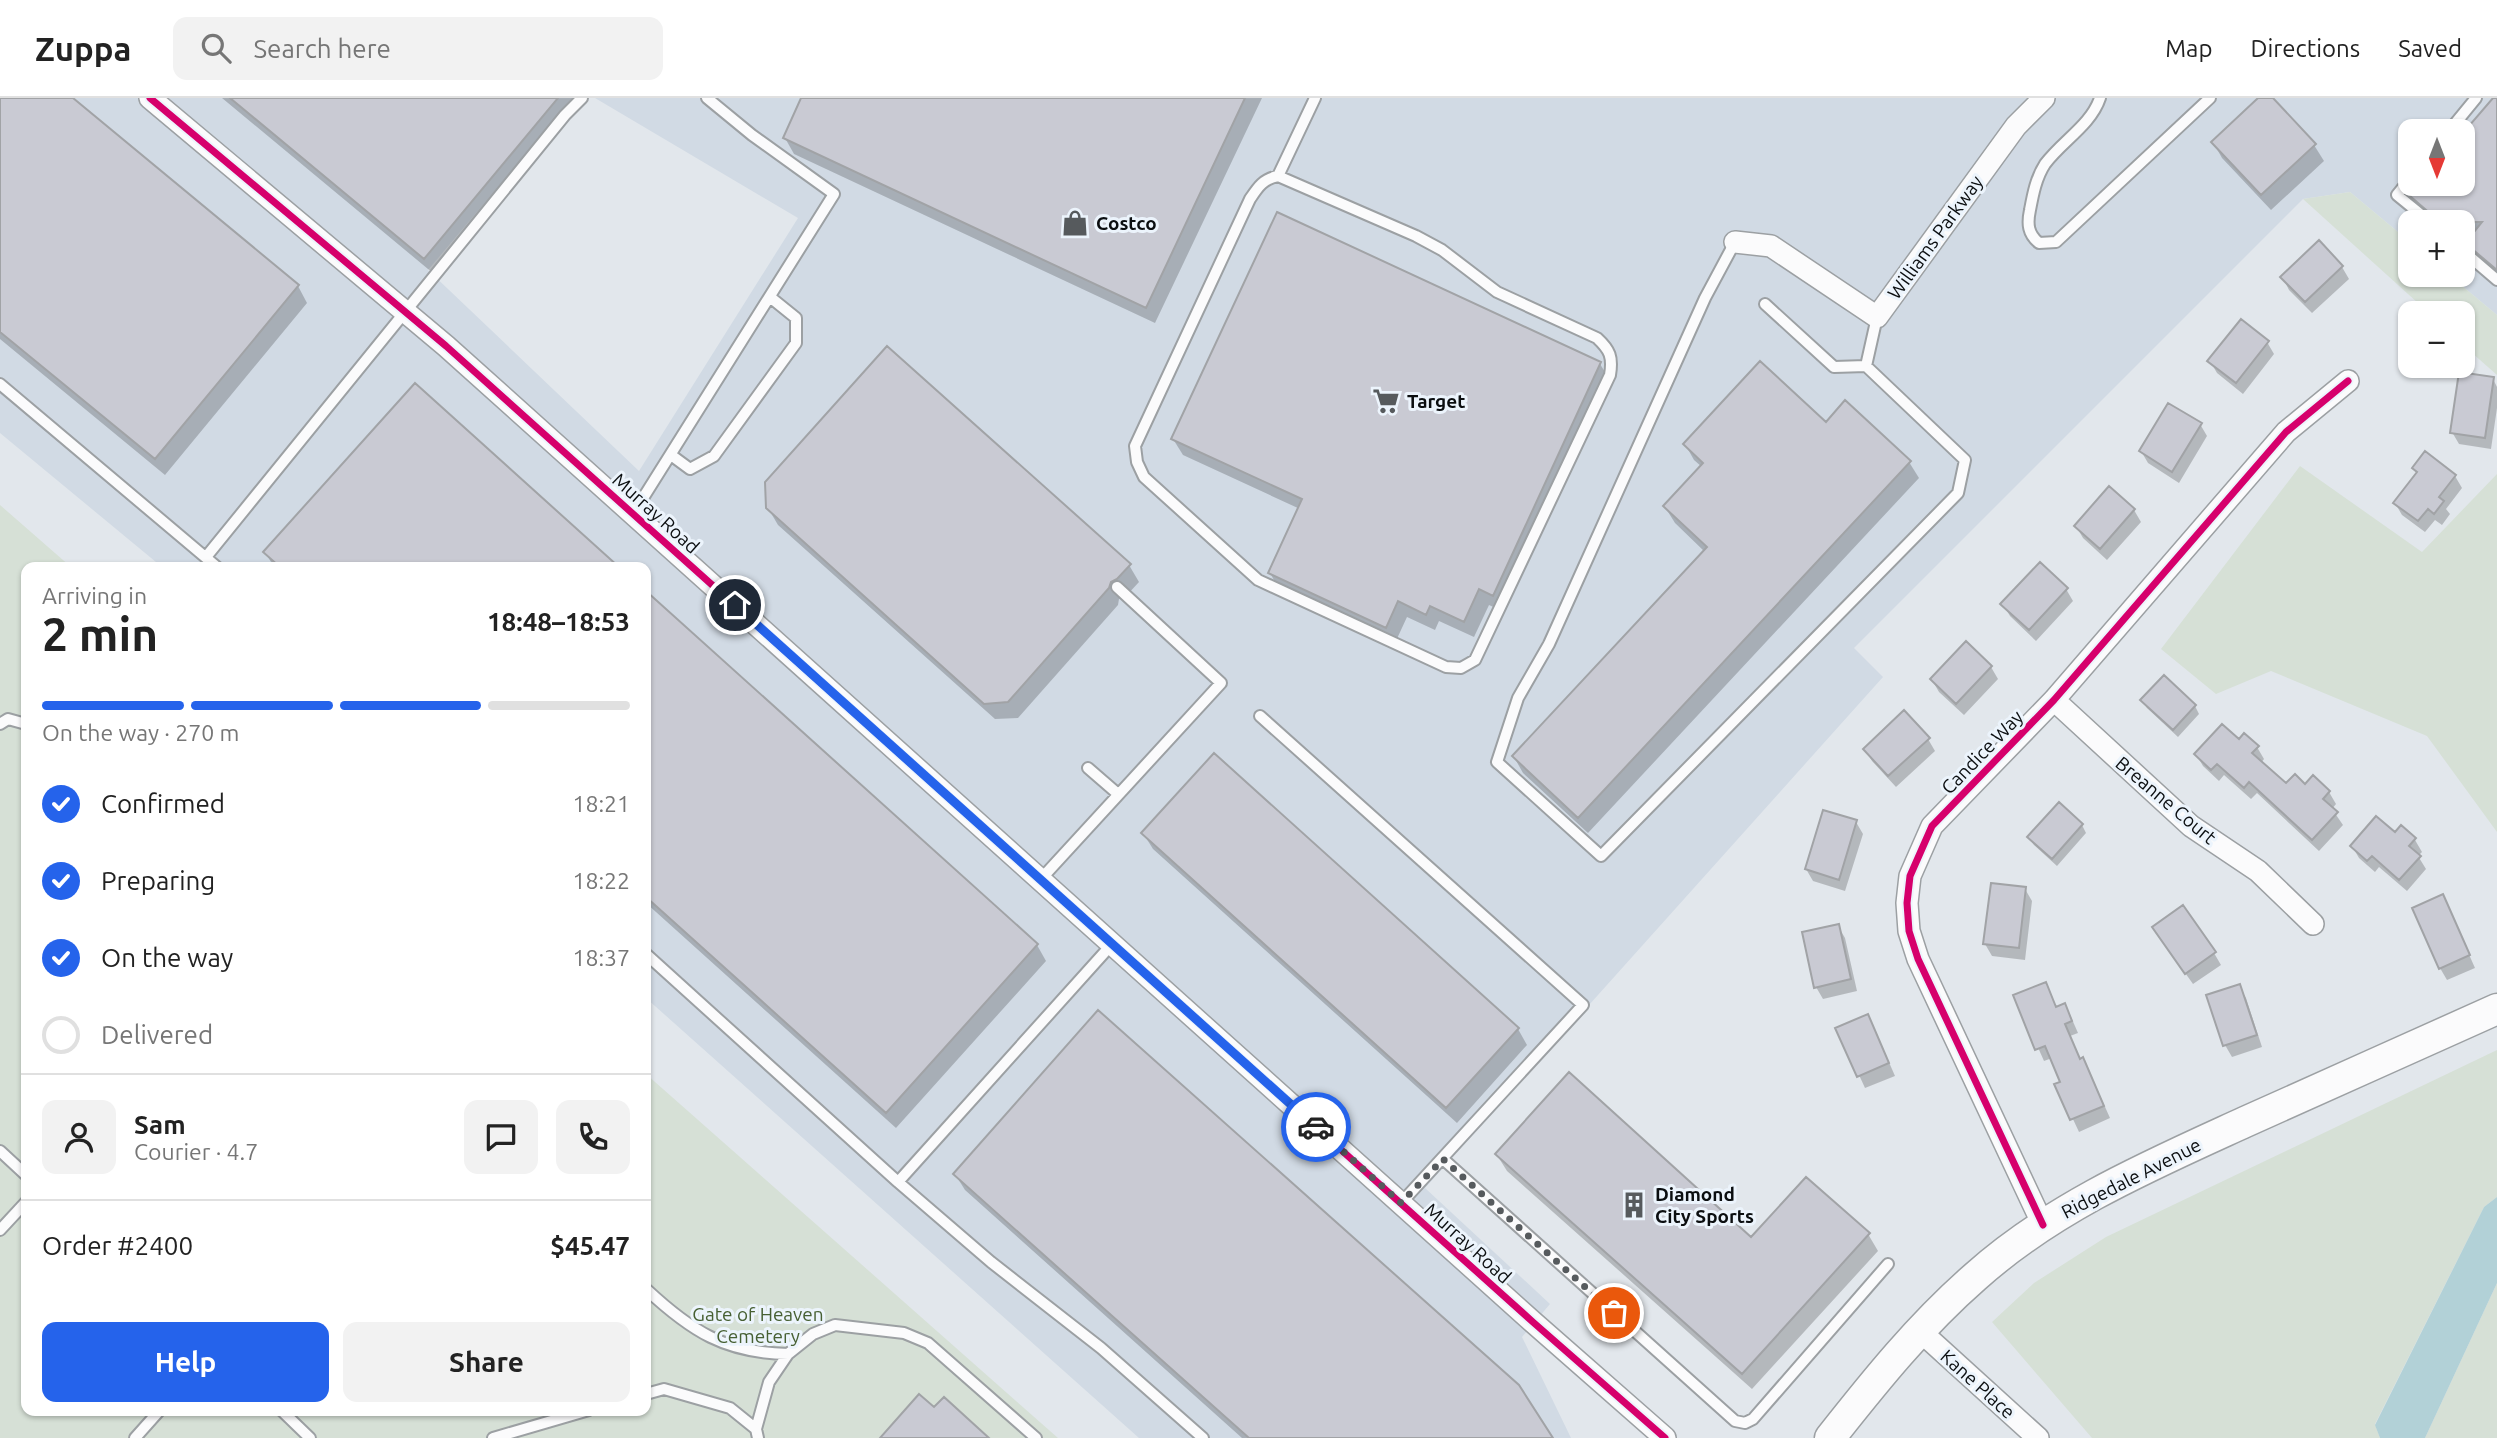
<!DOCTYPE html>
<meta charset="utf-8">
<style>
body{margin:0;font-family:Ubuntu,sans-serif;background:#f2f2f2;color:#222;height:100vh;display:flex;flex-direction:column;font-size:26px;white-space:nowrap}
*{box-sizing:border-box;margin:0}
p{font-size:23px;color:#767676}
.icon{flex:none;width:38px;height:38px;fill:none;stroke:currentColor;stroke-width:2;stroke-linecap:round;stroke-linejoin:round}
.map{position:relative;flex:1;overflow:hidden}
.side{position:absolute;left:21px;top:464px;width:630px;height:854px;display:flex;flex-direction:column;background:#fff;border-radius:14px;box-shadow:0 2px 5px #0004}
.side>*{flex:none}
.needle{width:46px;rotate:180deg}
.tools{position:absolute;left:2398px;top:21px;display:grid;gap:14px}
.tools a{display:grid;place-items:center;width:77px;height:77px;border-radius:14px;background:#fff;box-shadow:0 2px 5px #0004;font-size:35px}
.pin{position:absolute;display:grid;place-items:center;width:60px;height:60px;color:#fff;margin:-30px;border:4px solid #fff;border-radius:50%;box-shadow:0 2px 7px #0007}
.courier{position:absolute;display:grid;place-items:center;width:70px;height:70px;margin:-35px;border:5px solid #2563eb;border-radius:50%;background:#fff;color:#222;box-shadow:0 2px 9px #0007}
.overview em{font-style:normal;font-weight:600}
.overview div{display:flex;flex-direction:column-reverse}
.overview{display:flex;align-items:center;justify-content:space-between;height:119px;padding:0 21px}
h1{font-size:46px;font-weight:600;line-height:52px}
.bar{display:grid;grid-template-columns:repeat(4,1fr);gap:10px 7px;align-content:center;height:84px;padding:0 21px}
.bar i{height:9px;border-radius:5px;background:#e0e0e0}
.bar .on{background:#2563eb}
.bar p{grid-column:span 4}
.line{display:flex;align-items:center;gap:18px;padding:0 21px;border-top:2px solid #e0e0e0}
.line div{flex:1}
.round{display:grid;place-items:center;flex:none;width:74px;height:74px;border-radius:14px;background:#f2f2f2}
ol{padding:0 21px;list-style:none}
li{display:flex;align-items:center;gap:21px;height:77px}
li p{margin-inline-start:auto}
li .icon{padding:7px;border-radius:50%;background:#2563eb;color:#fff;stroke-width:4}
li:last-child{color:#767676}
li i{width:38px;height:38px;border:4px solid #e0e0e0;border-radius:50%}
.primary-button{display:flex;gap:14px;margin-top:auto;padding:14px 21px}
.primary-button a{flex:1;height:80px;border-radius:14px;background:#2563eb;color:#fff;font-size:28px;font-weight:600;line-height:80px;text-align:center}
.primary-button a+a{background:#f2f2f2;color:#222}
header{display:flex;align-items:center;gap:42px;box-sizing:border-box;height:98px;padding:0 35px;background:#fff;border-bottom:2px solid #e0e0e0}
header strong{font-size:33px}
nav{display:flex;gap:38px;margin-inline-start:auto;font-size:24px}
.search{width:490px;height:63px;background:#f2f2f2;display:flex;align-items:center;gap:18px;box-sizing:border-box;padding:0 24px;border-radius:14px;color:#767676;font-size:26px}
.map>svg:first-child{display:block}
.built{fill:#d1dae4;fill-rule:evenodd}
.green{fill:#d6e0d6}
.water{fill:#b2d1d7}
.shadow{fill:#0003}
.building{fill:#c9cad3;stroke:#a1a3a6;stroke-width:2}
.lines{fill:none;stroke-linecap:round;stroke-linejoin:round}
.service-casing{stroke:#9ca0a3;stroke-width:14}
.minor-casing{stroke:#9ca0a3;stroke-width:24}
.secondary-casing{stroke:#9ca0a3;stroke-width:33}
.service{stroke:#fbfbfc;stroke-width:10}
.minor{stroke:#fbfbfc;stroke-width:21}
.secondary{stroke:#fbfbfc;stroke-width:30}
.cycleway-casing{stroke:#ecf4fc;stroke-width:11}
.cycleway{stroke:#d6006c;stroke-width:7}
.done{stroke:#565a5d;stroke-width:7;stroke-dasharray:0 12.6}
.route{stroke:#2563eb;stroke-width:9}
.labels{text-anchor:middle;stroke-width:6;stroke-linejoin:round;paint-order:stroke}
.poi-label{font-size:19px;font-weight:bold;fill:#0b0e10;stroke:#ecf4fc;text-anchor:start}
.street-label{font-size:19px;fill:#0b0e10;stroke:#ecf4fc}
.park-label{font-size:19px;fill:#476033;stroke:#ecf4fc}
</style>
<header>
<strong>Zuppa</strong>
<div class="search"><svg class="icon" aria-label="search" viewBox="0 0 24 24"><circle cx="10" cy="10" r="6"/><path d="M15 15l6 6"/></svg>Search here</div>
<nav><a>Map</a><a>Directions</a><a>Saved</a></nav>
</header>
<div class="map">
<svg width="2497" height="1340" viewBox="0 0 2497 1340">
<rect width="100%" height="100%" fill="#e2e7ec"/>
<path class="built" d="M 0,0 L 573,0 L 428,172 L 639,373 L 798,120 L 595,0 L 2497,0 L 2497,217 L 2449,177 L 2462,177 L 2462,124 L 2410,124 L 2410,144 L 2350,94 L 2303,101 L 1854,550 L 1883,579 L 1425,1090 L 1550,1206 L 1522,1239 L 1571,1340 L 1139,1340 L 646,900 L 646,469 L 162,469 L 0,335 ZM 2410,33 L 2462,33 L 2462,86 L 2410,86 Z"/>
<path class="green" d="M 2350,94 L 2410,144 L 2410,177 L 2449,177 L 2497,217 L 2497,277 L 2462,246 L 2462,215 L 2429,215 L 2303,101 Z
M 2300,368 L 2422,454 L 2497,376 L 2497,734 L 2427,638 L 2271,573 L 2216,596 L 2161,551 Z
M 0,407 L 71,469 L 26,469 L 26,1312 L 646,1312 L 646,976 L 1058,1340 L 0,1340 Z
M 2497,952 L 2497,1099 L 2484,1109 L 2375,1326 L 2380,1340 L 2092,1340 L 1992,1224 L 2034,1185 L 2106,1139 Z
M 2497,1185 L 2497,1340 L 2425,1340 Z"/>
<path class="water" d="M 2497,1099 L 2497,1185 L 2425,1340 L 2380,1340 L 2375,1327 L 2484,1109 Z"/>
<path class="shadow" d="M 0,0 L 70,0 L 298,188 L 307,205 L 165,377 L 0,241 Z
M 222,0 L 576,0 L 434,176 Z
M 803,0 L 1262,0 L 1155,225 L 794,56 L 785,40 Z
M 2260,0 L 2270,0 L 2314,47 L 2324,63 L 2271,112 L 2222,60 L 2213,44 Z
M 2495,0 L 2497,0 L 2497,179 L 2462,149 L 2462,124 L 2434,124 L 2422,114 L 2412,98 L 2422,86 L 2462,86 Z
M 2342,169 L 2349,181 L 2312,215 L 2289,192 L 2283,180 Z
M 2267,244 L 2274,256 L 2243,296 L 2217,275 L 2210,263 Z
M 1600,266 L 1610,282 L 1502,513 L 1489,507 L 1474,539 L 1439,523 L 1435,532 L 1407,519 L 1395,545 L 1279,491 L 1270,475 L 1300,411 L 1183,357 L 1173,341 Z
M 2493,281 L 2497,289 L 2497,310 L 2491,351 L 2459,346 L 2452,334 Z
M 1826,326 L 1909,364 L 1919,380 L 1588,735 L 1523,675 L 1514,659 L 1705,454 L 1675,425 L 1665,409 L 1702,369 L 1694,362 L 1685,346 Z
M 2200,326 L 2207,338 L 2179,385 L 2148,365 L 2141,353 Z
M 2414,370 L 2455,378 L 2462,390 L 2446,411 L 2450,416 L 2442,427 L 2435,422 L 2425,434 L 2402,417 L 2395,405 L 2417,377 Z
M 768,410 L 1129,467 L 1139,484 L 1127,497 L 1119,501 L 1118,507 L 1018,620 L 995,621 L 778,427 Z
M 2134,412 L 2141,424 L 2107,462 L 2083,440 L 2076,428 Z
M 265,454 L 617,469 L 274,469 Z
M 2066,491 L 2073,503 L 2036,543 L 2010,518 L 2003,506 Z
M 646,495 L 1037,847 L 1046,863 L 896,1030 L 646,805 Z
M 1991,569 L 1998,581 L 1964,617 L 1939,594 L 1932,582 Z
M 2164,579 L 2195,608 L 2199,616 L 2178,639 L 2147,610 L 2142,602 Z
M 1928,641 L 1935,653 L 1896,689 L 1872,663 L 1865,651 Z
M 2239,644 L 2257,649 L 2264,661 L 2261,665 L 2286,688 L 2305,688 L 2329,694 L 2336,706 L 2332,711 L 2343,727 L 2319,753 L 2257,695 L 2251,701 L 2224,677 L 2219,683 L 2203,668 L 2196,656 Z
M 2059,707 L 2082,727 L 2086,735 L 2057,768 L 2034,747 L 2029,740 Z
M 1856,724 L 1863,736 L 1845,793 L 1813,783 L 1806,771 Z
M 2401,729 L 2415,742 L 2422,754 L 2418,758 L 2426,771 L 2407,793 L 2379,769 L 2375,774 L 2359,760 L 2352,748 L 2395,736 Z
M 1143,735 L 1518,931 L 1527,947 L 1457,1025 L 1153,751 Z
M 2025,791 L 2032,803 L 2025,862 L 1992,858 L 1985,846 Z
M 2443,798 L 2475,870 L 2447,882 L 2440,870 Z
M 1838,828 L 1845,840 L 1857,893 L 1823,901 L 1816,889 Z
M 2161,841 L 2214,855 L 2221,867 L 2193,886 Z
M 2045,886 L 2057,910 L 2064,907 L 2071,919 L 2078,935 L 2070,938 L 2080,962 L 2082,961 L 2089,973 L 2110,1020 L 2079,1034 L 2057,987 L 2062,985 L 2052,960 L 2044,963 L 2015,898 Z
M 2239,888 L 2246,900 L 2262,949 L 2232,959 L 2225,947 Z
M 1874,930 L 1895,978 L 1865,990 L 1838,931 Z
M 1497,1057 L 1752,1142 L 1868,1136 L 1878,1153 L 1752,1291 L 1507,1073 Z
M 955,1076 L 1551,1340 L 1242,1340 L 965,1092 Z"/>
<path class="building" d="M 0,0 L 73,0 L 299,187 L 155,361 L 0,234 Z
M 230,0 L 558,0 L 424,161 Z
M 801,0 L 1245,0 L 1146,210 L 783,40 Z
M 2258,0 L 2273,0 L 2316,46 L 2261,97 L 2211,44 Z
M 2493,0 L 2497,0 L 2497,172 L 2465,145 L 2482,124 L 2440,124 L 2410,98 L 2420,86 L 2462,86 L 2462,36 Z
M 1277,114 L 1601,264 L 1493,498 L 1479,491 L 1464,524 L 1430,508 L 1426,517 L 1398,503 L 1386,530 L 1268,475 L 1302,401 L 1171,341 Z
M 2319,142 L 2343,168 L 2305,204 L 2280,179 Z
M 2241,221 L 2269,243 L 2236,285 L 2207,263 Z
M 887,248 L 1131,466 L 1117,481 L 1111,484 L 1109,490 L 1008,604 L 984,606 L 766,410 L 765,384 Z
M 1760,263 L 1826,324 L 1845,302 L 1911,363 L 1578,720 L 1512,658 L 1707,449 L 1663,408 L 1703,365 L 1683,346 Z
M 2459,274 L 2494,279 L 2485,340 L 2450,335 Z
M 415,285 L 619,469 L 280,469 L 263,454 Z
M 2168,305 L 2202,325 L 2172,374 L 2139,353 Z
M 2425,353 L 2456,377 L 2439,399 L 2444,403 L 2434,416 L 2428,411 L 2418,423 L 2393,405 L 2417,374 L 2412,370 Z
M 2109,388 L 2135,411 L 2100,451 L 2074,428 Z
M 2040,464 L 2068,490 L 2029,532 L 2000,506 Z
M 646,493 L 1038,846 L 886,1015 L 646,799 Z
M 1966,543 L 1992,568 L 1956,606 L 1930,581 Z
M 2164,577 L 2196,607 L 2173,632 L 2140,602 Z
M 1904,612 L 1930,640 L 1888,678 L 1863,651 Z
M 2222,626 L 2239,641 L 2244,635 L 2259,648 L 2252,655 L 2286,685 L 2295,676 L 2305,686 L 2313,677 L 2330,693 L 2323,701 L 2338,714 L 2312,742 L 2249,684 L 2244,690 L 2217,666 L 2211,672 L 2194,656 Z
M 1214,655 L 1519,930 L 1446,1010 L 1141,735 Z
M 2059,704 L 2083,726 L 2052,761 L 2027,739 Z
M 1823,712 L 1857,722 L 1839,782 L 1805,771 Z
M 2376,718 L 2395,734 L 2401,727 L 2416,740 L 2409,748 L 2421,758 L 2399,782 L 2372,758 L 2367,763 L 2350,748 Z
M 1991,785 L 2026,789 L 2019,850 L 1983,846 Z
M 2443,796 L 2470,857 L 2439,871 L 2412,810 Z
M 2183,807 L 2216,854 L 2185,876 L 2152,829 Z
M 1839,826 L 1851,881 L 1814,890 L 1802,834 Z
M 2046,884 L 2056,909 L 2065,905 L 2072,923 L 2065,926 L 2080,961 L 2083,959 L 2104,1008 L 2070,1022 L 2054,986 L 2060,984 L 2045,948 L 2035,952 L 2013,897 Z
M 2240,886 L 2257,937 L 2223,948 L 2206,897 Z
M 1098,912 L 1519,1287 L 1553,1340 L 1249,1340 L 953,1076 Z
M 1868,916 L 1889,965 L 1857,979 L 1835,930 Z
M 1569,974 L 1751,1139 L 1806,1079 L 1870,1135 L 1742,1276 L 1495,1056 Z
M 919,1296 L 934,1309 L 944,1299 L 989,1340 L 880,1340 Z"/>
<g class="lines">
<g class="service-casing">
<path id="service" d="M 2100,0 C 2091,27 2062,43 2045,66 C 2036,80 2033,96 2030,112 C 2027,126 2028,136 2039,145 L 2056,144 L 2210,0
M 2449,33 L 2476,0
M 1278,78 L 1416,138 L 1442,152 L 1497,194 L 1597,240 C 1610,252 1613,259 1610,277 L 1475,562 L 1461,570 L 1446,569 L 1258,482 L 1144,379 L 1137,364 L 1135,348 L 1250,101 C 1258,89 1263,81 1278,78 Z
M 1278,78 L 1315,0
M 2410,81 L 2397,97 L 2430,124
M 1735,144 L 1705,200 L 1549,546 L 1518,600 L 1497,664 L 1601,758 L 1958,395 L 1965,362 L 1866,268 L 1877,219
M 2462,152 L 2497,182
M 1765,206 L 1834,269 L 1866,268
M 0,286 L 217,469
M 671,357 L 690,371 L 714,358 L 796,245 L 796,220 L 770,199
M 633,416 L 834,96 L 752,37 L 707,0
M 206,459 L 565,17 L 582,0
M 1260,618 L 1583,907 L 1401,1105
M 0,626 L 8,621 L 26,626
M 1088,670 L 1118,696
M 1041,781 L 1221,585 L 1117,489
M 646,856 L 898,1084 L 1113,845
M 0,1053 L 26,1077
M 1443,1061 L 1735,1323 L 1745,1325 L 1753,1321 L 1888,1166
M 898,1084 L 991,1164 L 1101,1250 L 1203,1340
M 0,1132 L 26,1104
M 646,1191 C 691,1233 725,1255 788,1256
M 646,1296 L 664,1291 L 730,1310 L 756,1331
M 281,1312 L 310,1340
M 135,1340 L 160,1312
M 493,1340 L 589,1312
M 758,1340 L 756,1331 L 769,1284 L 788,1256 L 813,1236 L 835,1227 L 904,1235 L 928,1245 L 1036,1340"/>
</g>
<g class="minor-casing">
<path id="minor" d="M 150,0 L 446,248 L 1534,1225 L 1665,1340
M 1735,144 L 1771,148 L 1877,219 L 2016,28 L 2044,0
M 2054,602 L 2191,728 L 2258,773 L 2313,826
M 2043,1127 L 1918,861 L 1909,833 L 1907,805 L 1910,778 L 1932,728 L 2054,602 L 2286,334 L 2348,283
M 1919,1232 L 2038,1340"/>
</g>
<g class="secondary-casing">
<path id="secondary" d="M 1830,1340 C 1875,1283 1920,1227 1975,1179 C 2053,1109 2151,1067 2245,1024 C 2329,986 2413,949 2497,911"/>
</g>
<use href="#service" class="service"/>
<use href="#minor" class="minor"/>
<use href="#secondary" class="secondary"/>
<g class="cycleway-casing">
<path id="cycleway" d="M 150,0 L 446,248 L 1534,1225 L 1665,1340
M 2043,1127 L 1918,861 L 1909,833 L 1907,805 L 1910,778 L 1932,728 L 2054,602 L 2286,334 L 2348,283"/>
</g>
<use href="#cycleway" class="cycleway"/>
</g>
<g class="lines">
<path class="done" d="M 1316,1029 L 1401,1105 L 1443,1061 L 1614,1215"/>
<path class="route" d="M 735,507 L 1316,1029"/>
</g>
<defs>
<g id="shop-bare" transform="scale(2.1)"><path d="M-5-2.5h2.3a2.7 3.5 0 0 1 5.4 0H5L5.5 6h-11ZM-1.5-2.5h3a1.5 2.3 0 0 0-3 0Z" fill="#565a5d" stroke="#ecf4fc" stroke-width="2.5" paint-order="stroke"/></g>
<g id="supermarket-bare" transform="scale(2.1)"><path d="M-6-5.5h2.5l.6 2H6L4.5 2H-2.5L-4.4-4H-6ZM-1.5 3.2a1.3 1.3 0 1 0 .1 0ZM3 3.2a1.3 1.3 0 1 0 .1 0Z" fill="#565a5d" stroke="#ecf4fc" stroke-width="2.5" paint-order="stroke"/></g>
<g id="building-bare" transform="scale(2.1)"><path d="M-4-6H4V6H1V3H-1V6H-4ZM-2.5-4.3h1.7v1.8h-1.7ZM.8-4.3h1.7v1.8H.8ZM-2.5-1h1.7V.8h-1.7ZM.8-1h1.7V.8H.8Z" fill="#565a5d" stroke="#ecf4fc" stroke-width="2.5" paint-order="stroke"/></g>
</defs>
<g fill-rule="evenodd">
<use href="#shop-bare" x="1075" y="125"/>
<use href="#supermarket-bare" x="1386" y="303"/>
<use href="#building-bare" x="1634" y="1107"/>
</g>
<g class="labels">
<g class="poi-label">
<text x="1096" y="132">Costco</text>
<text x="1407" y="310">Target</text>
<text x="1655" y="1103">Diamond<tspan x="1655" dy="22">City Sports</tspan></text>
</g>
<g class="street-label">
<text transform="translate(1935 139) rotate(-54)" y="7">Williams Parkway</text>
<text transform="translate(656 415) rotate(42)" y="7">Murray Road</text>
<text transform="translate(1982 654) rotate(-46)" y="7">Candice Way</text>
<text transform="translate(2166 702) rotate(40)" y="7">Breanne Court</text>
<text transform="translate(2131 1080) rotate(-27)" y="7">Ridgedale Avenue</text>
<text transform="translate(1468 1145) rotate(42)" y="7">Murray Road</text>
<text transform="translate(1978 1286) rotate(42)" y="7">Kane Place</text>
</g>
<g class="park-label">
<text x="758" y="1223">Gate of Heaven<tspan x="758" dy="22">Cemetery</tspan></text>
</g>
</g>
</svg>
<div class="tools">
<a><svg class="needle" viewBox="-14 -14 28 28"><path d="M0-13l5 13h-10z" fill="#e53935"/><path d="M0 13l5-13h-10z" fill="#767676"/></svg></a>
<a>+</a>
<a>−</a>
</div>
<div class="pin" style="left:1614px;top:1215px;background:#ea580c"><svg class="icon" aria-label="bag" viewBox="0 0 24 24"><path d="M5 8h14l-1 12H6zM9 8a3 3 0 0 1 6 0"/></svg></div>
<div class="pin" style="left:735px;top:507px;background:#1f2937"><svg class="icon" aria-label="home" viewBox="0 0 24 24"><path d="M3 11l9-7 9 7M6 9v11h12V9"/></svg></div>
<div class="courier" style="left:1316px;top:1029px"><svg class="icon" aria-label="car" viewBox="0 0 24 24"><path d="M5 17H2v-5l4-1 3-4h7l3 4 3 1v5h-3M9 17h6M6 11h13"/><circle cx="7" cy="17" r="2"/><circle cx="17" cy="17" r="2"/></svg></div>
<section class="side">
<div class="overview"><div><h1>2 min</h1><p>Arriving in</p></div><em>18:48–18:53</em></div>
<div class="bar"><i class="on"></i><i class="on"></i><i class="on"></i><i></i><p>On the way · 270 m</p></div>
<ol>
<li><svg class="icon" aria-label="check" viewBox="0 0 24 24"><path d="M5 12l5 5 9-10"/></svg>Confirmed<p>18:21</p></li>
<li><svg class="icon" aria-label="check" viewBox="0 0 24 24"><path d="M5 12l5 5 9-10"/></svg>Preparing<p>18:22</p></li>
<li><svg class="icon" aria-label="check" viewBox="0 0 24 24"><path d="M5 12l5 5 9-10"/></svg>On the way<p>18:37</p></li>
<li><i></i>Delivered</li>
</ol>
<div class="line" style="height:126px"><a class="round"><svg class="icon" aria-label="person" viewBox="0 0 24 24"><circle cx="12" cy="8" r="4"/><path d="M4 21q1-7 8-7t8 7"/></svg></a><div><b>Sam</b><p>Courier · 4.7</p></div><a class="round"><svg class="icon" aria-label="chat" viewBox="0 0 24 24"><path d="M4 5h16v11H9l-5 4z"/></svg></a><a class="round"><svg class="icon" aria-label="phone" viewBox="0 0 24 24"><path d="M5 4h4l2 5-3 2q2 4 5 5l2-3 5 2v4C11 20 4 13 5 4z"/></svg></a></div>
<div class="line" style="height:91px"><div>Order #2400</div><b>$45.47</b></div>
<div class="primary-button"><a>Help</a><a>Share</a></div>
</section>
</div>
